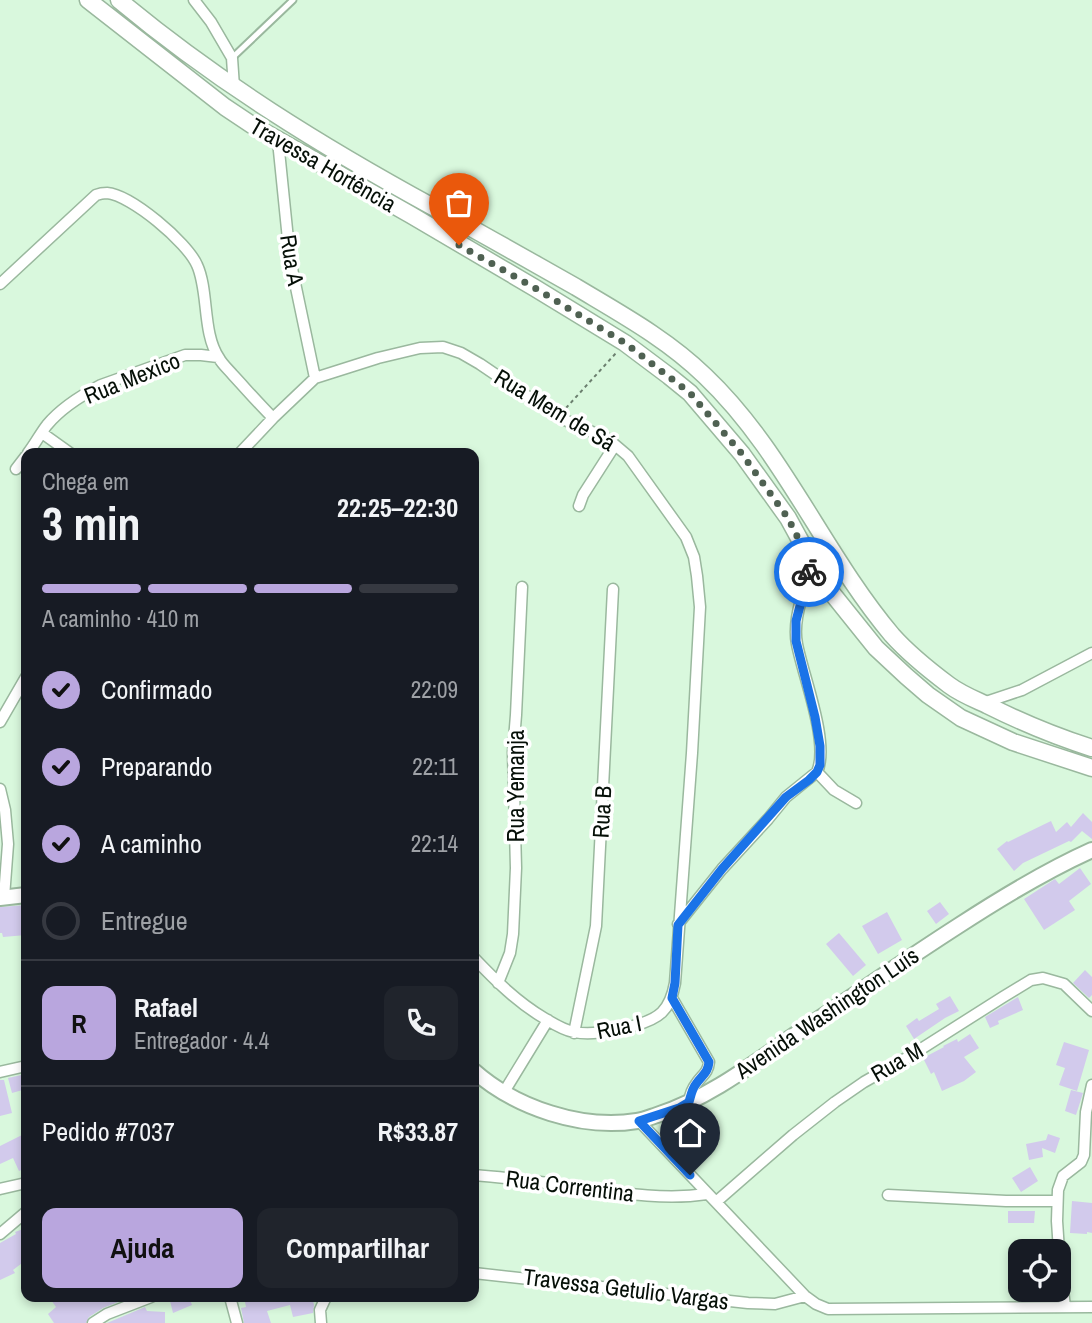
<!DOCTYPE html>
<html lang="pt">
<meta charset="utf-8">
<style>
body{margin:0;font-family:"Archivo Narrow",sans-serif;background:#20242c;color:#f1f3f6;height:100vh;display:flex;flex-direction:column;font-size:26px;white-space:nowrap}
*{box-sizing:border-box;margin:0}
p{font-size:23px;color:#9ea1a6}
.icon{flex:none;width:38px;height:38px;fill:none;stroke:currentColor;stroke-width:2;stroke-linecap:round;stroke-linejoin:round}
.map{position:relative;flex:1;overflow:hidden}
.side{position:absolute;left:21px;top:448px;width:458px;height:854px;display:flex;flex-direction:column;background:#171b24;border-radius:14px;box-shadow:0 4px 10px #0003}
.side>*{flex:none}
.buttons{position:absolute;left:1008px;top:1239px;display:grid;gap:14px}
.buttons a{display:grid;place-items:center;width:63px;height:63px;border-radius:14px;background:#171b24;box-shadow:0 4px 10px #0003;font-size:35px}
.pin{position:absolute;display:grid;place-items:center;width:60px;height:60px;color:#fff;margin:-72px -30px;border-radius:50% 50% 50% 0;rotate:-45deg;box-shadow:0 0 7px #0007}
.pin .icon{rotate:45deg}
.courier{position:absolute;display:grid;place-items:center;width:70px;height:70px;margin:-35px;border:5px solid #1a73e8;border-radius:50%;background:#fff;color:#222;box-shadow:0 2px 9px #0007}
.headline em{font-style:normal;font-weight:700}
.headline div{display:flex;flex-direction:column-reverse}
.headline{display:flex;align-items:center;justify-content:space-between;height:119px;padding:0 21px}
h1{font-size:46px;font-weight:700;line-height:52px}
.bar{display:grid;grid-template-columns:repeat(4,1fr);gap:10px 7px;align-content:center;height:84px;padding:0 21px}
.bar i{height:9px;border-radius:5px;background:#363941}
.bar .current{background:#b9a6de}
.bar p{grid-column:span 4}
.line{display:flex;align-items:center;gap:18px;padding:0 21px;border-top:2px solid #363941}
.line div{flex:1}
.round{display:grid;place-items:center;flex:none;width:74px;height:74px;border-radius:14px;background:#20242c}
ol{padding:0 21px;list-style:none}
li{display:flex;align-items:center;gap:21px;height:77px}
li p{margin-inline-start:auto}
li .icon{padding:7px;border-radius:50%;background:#b9a6de;color:#111;stroke-width:4}
li:last-child{color:#9ea1a6}
li i{width:38px;height:38px;border:4px solid #363941;border-radius:50%}
.primary-button{display:flex;gap:14px;margin-top:auto;padding:14px 21px}
.primary-button a{flex:1;height:80px;border-radius:14px;background:#b9a6de;color:#111;font-size:28px;font-weight:700;line-height:80px;text-align:center}
.primary-button a+a{background:#20242c;color:#f1f3f6}
.map>svg:first-child{display:block}
.building{fill:#d2caec}
.lines{fill:none;stroke-linecap:round;stroke-linejoin:round}
.service-casing{stroke:#9ab89e;stroke-width:9}
.minor-casing{stroke:#9ab89e;stroke-width:13}
.secondary-casing{stroke:#9ab89e;stroke-width:18}
.primary-casing{stroke:#9ab89e;stroke-width:19}
.path{stroke:#6b7f6e;stroke-width:2;stroke-dasharray:3.5 3.5;stroke-linecap:butt}
.service{stroke:#fff;stroke-width:5}
.minor{stroke:#fff;stroke-width:10}
.secondary{stroke:#fff;stroke-width:14}
.primary{stroke:#fff;stroke-width:16}
.done{stroke:#4f6152;stroke-width:7;stroke-dasharray:0 12.6}
.route{stroke:#1a73e8;stroke-width:9}
.labels{text-anchor:middle;stroke-width:7;stroke-linejoin:round;paint-order:stroke}
.street-label{font-size:23px;fill:#050f07;stroke:#fff}
</style>
<div class="map">
<svg width="1092" height="1323" viewBox="0 0 1092 1323">
<rect width="100%" height="100%" fill="#d9f8dd"/>
<path class="building" d="M 1083,813 L 1092,822 L 1092,839 L 1082,831 L 1071,842 L 1069,841 L 1023,863 L 1014,871 L 997,849 L 1007,841 L 1008,842 L 1051,821 L 1056,832 L 1067,822 L 1071,827 Z
M 1080,868 L 1091,884 L 1069,901 L 1075,910 L 1044,930 L 1024,899 L 1055,879 L 1059,884 Z
M 940,902 L 949,914 L 936,924 L 927,911 Z
M 26,905 L 26,935 L 3,937 L 2,933 L 0,933 L 0,907 Z
M 887,912 L 902,940 L 878,954 L 862,926 Z
M 839,933 L 866,965 L 853,976 L 826,944 Z
M 1085,970 L 1092,977 L 1092,995 L 1089,998 L 1073,983 Z
M 950,996 L 959,1011 L 945,1018 L 914,1039 L 906,1026 L 917,1018 L 919,1021 L 939,1009 L 936,1004 Z
M 1018,997 L 1023,1010 L 998,1021 L 999,1024 L 990,1028 L 985,1017 Z
M 970,1034 L 979,1048 L 964,1057 L 976,1072 L 964,1081 L 942,1091 L 934,1072 L 931,1074 L 923,1058 L 944,1047 L 943,1046 L 957,1039 L 958,1042 Z
M 1064,1042 L 1089,1050 L 1077,1091 L 1059,1085 L 1065,1068 L 1056,1065 Z
M 26,1074 L 26,1089 L 12,1093 L 8,1078 Z
M 0,1080 L 4,1080 L 12,1113 L 0,1116 Z
M 1071,1090 L 1083,1093 L 1076,1115 L 1065,1111 Z
M 26,1133 L 26,1146 L 22,1148 L 26,1158 L 26,1168 L 19,1171 L 13,1158 L 0,1164 L 0,1146 Z
M 1048,1134 L 1060,1138 L 1055,1153 L 1042,1148 L 1043,1157 L 1029,1160 L 1026,1144 L 1046,1140 Z
M 1030,1167 L 1038,1181 L 1021,1192 L 1012,1178 Z
M 1072,1201 L 1092,1203 L 1092,1233 L 1087,1232 L 1087,1234 L 1070,1233 Z
M 1008,1211 L 1035,1211 L 1034,1223 L 1008,1223 Z
M 26,1228 L 26,1260 L 13,1270 L 15,1273 L 0,1280 L 0,1243 L 16,1234 L 15,1232 Z
M 49,1297 L 131,1297 L 103,1308 L 89,1317 L 86,1323 L 54,1323 L 48,1314 L 56,1307 Z
M 169,1297 L 189,1297 L 192,1305 L 173,1313 Z
M 244,1297 L 265,1297 L 265,1299 L 277,1297 L 308,1297 L 308,1302 L 313,1301 L 314,1305 L 313,1313 L 293,1317 L 290,1305 L 267,1311 L 271,1323 L 244,1323 L 241,1308 L 246,1307 Z
M 145,1307 L 147,1311 L 165,1312 L 165,1323 L 107,1323 Z"/>
<g class="lines">
<g class="service-casing">
<path id="service" d="M 232,58 L 293,0"/>
</g>
<g class="minor-casing">
<path id="minor" d="M 194,0 L 211,22 L 232,58 L 234,87
M 278,141 L 290,259 L 315,378
M 0,284 L 96,195 C 101,193 102,193 107,193 C 131,195 187,242 197,265 C 209,291 202,333 219,358 C 222,364 228,369 233,375 C 246,389 259,404 273,418
M 42,433 L 70,453
M 28,453 C 35,444 40,434 47,425 C 61,408 82,395 101,385 L 185,355 L 201,355 L 218,357
M 240,453 L 273,418 L 315,378 L 378,358 L 420,348 L 443,347 L 461,353 L 480,364 L 558,417 L 608,439 L 628,456 L 686,537 L 694,557 L 697,576 L 700,607 L 692,753 L 675,983 C 670,1011 659,1019 633,1026 C 614,1030 593,1036 574,1032 C 563,1030 554,1024 544,1018 C 517,1002 496,981 474,958
M 16,469 L 26,456
M 579,506 L 583,495 L 615,445
M 808,563 C 811,577 805,587 801,600 C 797,614 794,629 797,644 C 803,676 830,743 817,772 L 834,790 L 856,803
M 983,703 L 1022,690 L 1092,653
M 0,722 L 26,677
M 0,789 L 5,810 L 8,844 L 4,897
M 678,924 L 722,869 L 768,819 L 786,797 L 817,772
M 498,983 L 510,953 L 513,934 L 516,868 L 513,752 L 516,715 L 522,587
M 672,998 L 709,1062 C 708,1073 702,1075 696,1084 C 692,1089 690,1095 689,1102
M 574,1033 L 596,926 L 613,589
M 0,1072 L 26,1066
M 504,1092 L 548,1020
M 639,1121 L 805,1296 L 816,1304 L 828,1309 L 1092,1307
M 474,1175 C 512,1178 550,1183 588,1188 C 627,1194 667,1200 707,1194
M 0,1189 L 26,1183
M 888,1195 L 1006,1201 L 1057,1201
M 716,1202 L 793,1135 L 835,1102 L 864,1082 L 910,1056 L 1003,997 L 1031,980 L 1043,978 L 1064,984 L 1092,1011
M 0,1234 L 26,1212
M 1059,1251 L 1057,1221 L 1058,1190 L 1063,1176 L 1081,1162 L 1084,1155 L 1086,1112 L 1092,1085
M 1059,1255 L 1065,1307
M 474,1273 L 748,1303 L 775,1304 L 805,1296
M 230,1297 L 237,1323
M 93,1323 L 107,1314 L 151,1297
M 321,1323 L 320,1310 L 326,1297"/>
</g>
<g class="secondary-casing">
<path id="secondary" d="M 0,898 L 26,895
M 474,1071 C 516,1108 582,1130 637,1121 C 644,1120 651,1117 657,1115 C 709,1098 754,1063 799,1032 C 852,997 905,960 958,926 C 1001,898 1045,871 1092,850"/>
</g>
<g class="primary-casing">
<path id="primary" d="M 88,0 L 225,107 L 252,125 L 411,215 L 535,288 L 625,343 L 669,376 L 690,393 L 742,454 L 788,518 L 823,582 L 876,648 L 906,676 L 928,695 L 961,718 L 1013,742 L 1092,768
M 119,0 C 216,81 323,147 433,207 C 481,233 528,260 576,287 C 621,314 667,339 705,376 C 783,450 823,553 892,635 C 908,653 929,670 949,685 C 961,694 974,699 987,705 C 1023,723 1054,736 1092,748"/>
</g>
<path class="path" d="M 566,408 L 616,353"/>
<use href="#service" class="service"/>
<use href="#minor" class="minor"/>
<use href="#secondary" class="secondary"/>
<use href="#primary" class="primary"/>
</g>
<g class="lines">
<path class="done" d="M 459,245 L 535,288 L 625,343 L 690,393 L 742,454 L 788,518 L 807,556 L 809,572"/>
<path class="route" d="M 690,1175 L 639,1121 L 679,1108 L 689,1102 C 691,1095 692,1089 696,1084 C 702,1075 708,1073 709,1062 L 672,998 L 675,983 L 678,925 L 722,869 L 786,797 L 809,780 L 817,772 L 820,765 L 820,746 L 815,717 L 796,641 L 796,621 L 809,572"/>
</g>
<g class="labels">
<g class="street-label">
<text transform="translate(323 165) rotate(30)" y="8">Travessa Hortência</text>
<text transform="translate(292 260) rotate(81)" y="8">Rua A</text>
<text transform="translate(132 378) rotate(-22)" y="8">Rua Mexico</text>
<text transform="translate(555 410) rotate(31)" y="8">Rua Mem de Sá</text>
<text transform="translate(516 786) rotate(-90)" y="8">Rua Yemanja</text>
<text transform="translate(602 812) rotate(-87)" y="8">Rua B</text>
<text transform="translate(827 1013) rotate(-34)" y="8">Avenida Washington Luís</text>
<text transform="translate(619 1027) rotate(-11)" y="8">Rua I</text>
<text transform="translate(897 1062) rotate(-30)" y="8">Rua M</text>
<text transform="translate(570 1186) rotate(7)" y="8">Rua Correntina</text>
<text transform="translate(626 1289) rotate(7)" y="8">Travessa Getulio Vargas</text>
</g>
</g>
</svg>
<div class="buttons">
<a><svg class="icon" aria-label="locate" viewBox="0 0 24 24"><circle cx="12" cy="12" r="6"/><path d="M12 2v4M12 18v4M2 12h4M18 12h4"/></svg></a>
</div>
<div class="pin" style="left:459px;top:245px;background:#ea580c"><svg class="icon" aria-label="bag" viewBox="0 0 24 24"><path d="M5 8h14l-1 12H6zM9 8a3 3 0 0 1 6 0"/></svg></div>
<div class="pin" style="left:690px;top:1175px;background:#1f2937"><svg class="icon" aria-label="home" viewBox="0 0 24 24"><path d="M3 11l9-7 9 7M6 9v11h12V9"/></svg></div>
<div class="courier" style="left:809px;top:572px"><svg class="icon" aria-label="bike" viewBox="0 0 24 24"><circle cx="6" cy="16" r="4"/><circle cx="18" cy="16" r="4"/><path d="M6 16l4-8h5l3 8M10 8l3 8H6M13 5h3"/></svg></div>
<section class="side">
<div class="headline"><div><h1>3 min</h1><p>Chega em</p></div><em>22:25–22:30</em></div>
<div class="bar"><i class="current"></i><i class="current"></i><i class="current"></i><i></i><p>A caminho · 410 m</p></div>
<ol>
<li><svg class="icon" aria-label="check" viewBox="0 0 24 24"><path d="M5 12l5 5 9-10"/></svg>Confirmado<p>22:09</p></li>
<li><svg class="icon" aria-label="check" viewBox="0 0 24 24"><path d="M5 12l5 5 9-10"/></svg>Preparando<p>22:11</p></li>
<li><svg class="icon" aria-label="check" viewBox="0 0 24 24"><path d="M5 12l5 5 9-10"/></svg>A caminho<p>22:14</p></li>
<li><i></i>Entregue</li>
</ol>
<div class="line" style="height:126px"><b class="round" style="background:#b9a6de;color:#111">R</b><div><b>Rafael</b><p>Entregador · 4.4</p></div><a class="round"><svg class="icon" aria-label="phone" viewBox="0 0 24 24"><path d="M5 4h4l2 5-3 2q2 4 5 5l2-3 5 2v4C11 20 4 13 5 4z"/></svg></a></div>
<div class="line" style="height:91px"><div>Pedido #7037</div><b>R$33.87</b></div>
<div class="primary-button"><a>Ajuda</a><a>Compartilhar</a></div>
</section>
</div>
